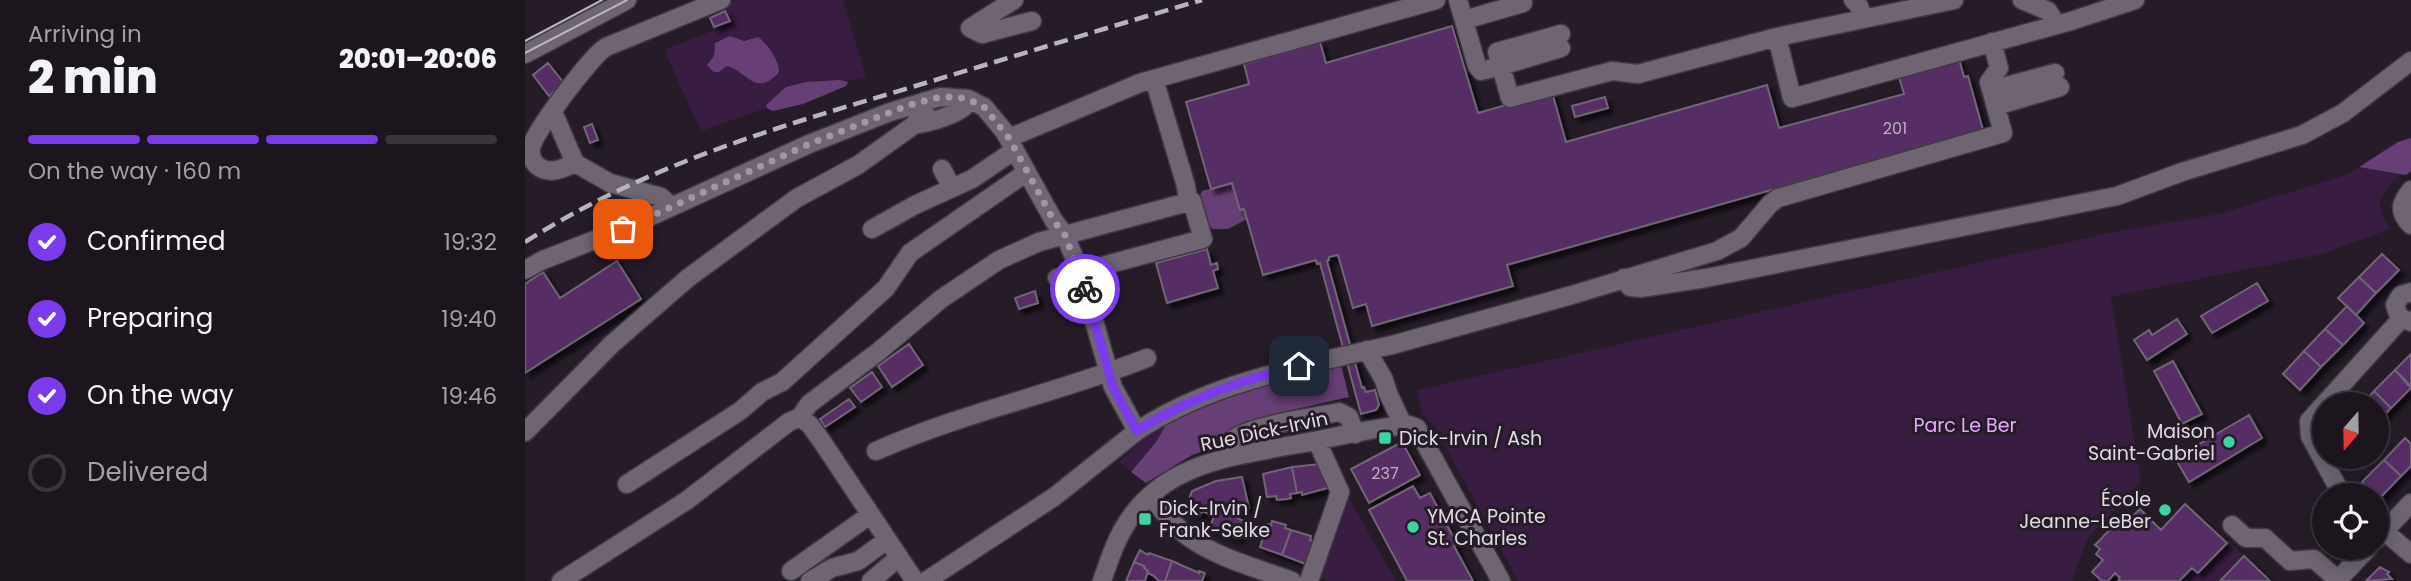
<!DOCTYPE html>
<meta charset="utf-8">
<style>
body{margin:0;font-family:Poppins,sans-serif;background:#251e27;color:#f1f3f6;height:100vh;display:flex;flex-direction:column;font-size:26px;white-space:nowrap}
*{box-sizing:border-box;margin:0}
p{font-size:23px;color:#a09fa4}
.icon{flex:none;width:38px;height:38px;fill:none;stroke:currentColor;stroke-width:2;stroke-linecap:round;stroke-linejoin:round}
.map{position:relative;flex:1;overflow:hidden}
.panel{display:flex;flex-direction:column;background:#1c151e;width:525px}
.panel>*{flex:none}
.needle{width:46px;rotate:200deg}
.controls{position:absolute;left:1787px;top:392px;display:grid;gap:14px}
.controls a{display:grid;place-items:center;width:77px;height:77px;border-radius:50%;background:#1c151e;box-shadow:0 4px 18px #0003,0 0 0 2px #3a343c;font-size:35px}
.pin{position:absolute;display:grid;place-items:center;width:60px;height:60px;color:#fff;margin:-30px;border-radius:14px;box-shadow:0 4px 10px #0006}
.courier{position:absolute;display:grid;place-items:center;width:70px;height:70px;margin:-35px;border:5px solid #7c3aed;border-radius:50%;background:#fff;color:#222;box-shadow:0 2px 9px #0007}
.overview em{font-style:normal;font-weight:800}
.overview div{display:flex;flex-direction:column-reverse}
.overview{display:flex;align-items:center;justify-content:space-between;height:119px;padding:0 28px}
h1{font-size:46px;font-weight:800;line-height:52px}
.bar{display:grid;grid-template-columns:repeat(4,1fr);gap:10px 7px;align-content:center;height:84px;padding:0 28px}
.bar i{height:9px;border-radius:5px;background:#3a343c}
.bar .selected{background:#7c3aed}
.bar p{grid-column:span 4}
ol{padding:0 28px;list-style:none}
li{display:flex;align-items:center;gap:21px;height:77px}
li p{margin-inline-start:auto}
li .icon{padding:7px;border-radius:50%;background:#7c3aed;color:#fff;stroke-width:4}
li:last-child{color:#a09fa4}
li i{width:38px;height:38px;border:4px solid #3a343c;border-radius:50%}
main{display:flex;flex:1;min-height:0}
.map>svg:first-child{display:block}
.green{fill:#381c42;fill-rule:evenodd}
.forest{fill:#683e76}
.building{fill:#572e65;stroke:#706574;stroke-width:2;filter:url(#shadow)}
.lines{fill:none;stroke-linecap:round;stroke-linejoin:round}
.minor-casing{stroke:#403943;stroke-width:21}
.minor{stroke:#6e6472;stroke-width:18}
.tram{stroke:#b9b3bb;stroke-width:2}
.rail{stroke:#b9b3bb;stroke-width:4.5;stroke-dasharray:14 7;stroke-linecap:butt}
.done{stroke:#9f98a1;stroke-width:7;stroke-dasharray:0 12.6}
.route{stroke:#7c3aed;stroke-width:9}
.poi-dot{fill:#3cd4a4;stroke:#251c28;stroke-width:2.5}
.labels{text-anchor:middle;stroke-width:6;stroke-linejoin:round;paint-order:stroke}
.number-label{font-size:16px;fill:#beafc3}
.park-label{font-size:19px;fill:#e7a9fd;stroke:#251c28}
.street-label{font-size:19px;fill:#e0dae2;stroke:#251c28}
.poi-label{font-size:19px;fill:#e0dae2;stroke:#251c28;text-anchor:start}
</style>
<main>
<section class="panel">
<div class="overview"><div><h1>2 min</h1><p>Arriving in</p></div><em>20:01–20:06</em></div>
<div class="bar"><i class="selected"></i><i class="selected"></i><i class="selected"></i><i></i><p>On the way · 160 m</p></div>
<ol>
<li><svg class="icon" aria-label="check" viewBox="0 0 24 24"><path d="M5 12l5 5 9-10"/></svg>Confirmed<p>19:32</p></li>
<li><svg class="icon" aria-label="check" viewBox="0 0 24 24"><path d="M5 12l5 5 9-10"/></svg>Preparing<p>19:40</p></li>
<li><svg class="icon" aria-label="check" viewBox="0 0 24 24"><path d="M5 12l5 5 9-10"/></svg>On the way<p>19:46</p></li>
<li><i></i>Delivered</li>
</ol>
</section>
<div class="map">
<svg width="1886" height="581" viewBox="0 0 1886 581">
<defs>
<filter id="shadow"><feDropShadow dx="5" dy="5" stdDeviation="2" flood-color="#0009"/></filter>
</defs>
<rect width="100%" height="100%" fill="#251c28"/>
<path class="green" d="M 211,0 L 318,0 L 341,77 C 303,88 273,70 241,105 L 242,108 L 176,131 L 139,50 L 189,30 L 189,27 L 204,21 L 200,11 L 201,4 ZM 195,39 L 238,41 L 249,56 L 220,75 L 202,66 L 197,71 C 191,59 183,49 195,39 Z
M 1846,160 L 1875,175 C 1856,191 1846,208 1867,228 L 1797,254 L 1586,297 L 1616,481 L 1563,538 L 1547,581 L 993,581 L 910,427 L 897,414 L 892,390 L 1588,232 L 1694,214 L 1821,175 Z
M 642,423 L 631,442 L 606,472 L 594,462 L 622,435 Z
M 822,495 L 871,581 L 805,581 L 791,576 Z
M 1704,541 L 1719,556 L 1695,581 L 1654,581 L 1667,568 L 1673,573 Z"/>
<path class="forest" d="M 205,36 L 219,41 L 233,37 C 243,44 254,60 254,72 C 231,98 223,72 202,66 L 194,72 L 189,72 L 182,65 L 189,56 L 190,43 Z
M 315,80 L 323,82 L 321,86 L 278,104 L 248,111 L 242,108 L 241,105 L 261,87 L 281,82 Z
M 1886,138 L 1886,171 L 1881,175 L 1834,167 L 1873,142 Z
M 707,183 L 722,219 L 703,229 L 688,229 C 678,223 671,201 677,191 Z
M 816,365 L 824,397 L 749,414 L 749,421 L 699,445 L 667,455 L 621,483 L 606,472 L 631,442 L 642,423 L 669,407 L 721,387 Z"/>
<path class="building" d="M 200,11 L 205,21 L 189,27 L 185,18 Z
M 927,26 L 953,113 L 1027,92 L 1041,142 L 1242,85 L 1254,128 L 1379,94 L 1374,77 L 1434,59 L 1439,77 L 1443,76 L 1458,130 L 982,265 L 988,286 L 847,326 L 841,304 L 828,308 L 813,255 L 804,257 L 804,260 L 802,261 L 837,388 L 839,387 L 841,392 L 850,390 L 854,405 L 851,410 L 836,414 L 795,263 L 792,264 L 791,260 L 738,275 L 719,209 L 715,210 L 707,183 L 686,189 L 661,102 L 724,84 L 719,64 L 795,42 L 801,63 Z
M 23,63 L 39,83 L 24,96 L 8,75 Z
M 1080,97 L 1083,108 L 1050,117 L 1047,106 Z
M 67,124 L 73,140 L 65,143 L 59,127 Z
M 682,249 L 686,265 L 692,263 L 693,269 L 688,271 L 693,288 L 642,303 L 631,263 Z
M 1857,254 L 1874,270 L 1851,293 L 1834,277 Z
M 92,261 L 116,299 L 0,373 L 0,284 L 18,272 L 35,298 Z
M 1834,277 L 1851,293 L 1831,315 L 1813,298 Z
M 1732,283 L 1743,301 L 1687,333 L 1676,316 Z
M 510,291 L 513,303 L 494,309 L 490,298 Z
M 1822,306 L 1839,323 L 1818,345 L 1800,329 Z
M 1652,319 L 1662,334 L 1622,360 L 1609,340 L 1624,330 L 1627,335 Z
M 1800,329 L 1818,345 L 1796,367 L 1779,351 Z
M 384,344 L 398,365 L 367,387 L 353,366 Z
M 1779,351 L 1796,367 L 1775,390 L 1758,374 Z
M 1886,354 L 1886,386 L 1870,370 Z
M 1648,361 L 1677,414 L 1657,424 L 1629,371 Z
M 1870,370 L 1886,388 L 1866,408 L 1849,391 Z
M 347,372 L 357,387 L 336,402 L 325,388 Z
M 1849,391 L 1866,408 L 1852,423 L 1852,404 L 1837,404 Z
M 324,399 L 330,407 L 300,427 L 295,419 Z
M 1724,415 L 1737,438 L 1664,482 L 1650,458 Z
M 1880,438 L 1886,444 L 1886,466 L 1876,476 L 1859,460 Z
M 877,442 L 895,475 L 844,503 L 826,469 Z
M 1859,460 L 1876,476 L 1854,499 L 1837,482 Z
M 794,464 L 806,487 L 777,495 L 777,492 L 772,493 L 767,467 Z
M 767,467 L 772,493 L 765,494 L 766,498 L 762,499 L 752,500 L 751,496 L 742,497 L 738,474 Z
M 717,477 L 724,508 L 714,510 L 712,518 L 719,521 L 713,539 L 685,528 L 689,516 L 677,511 L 675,516 L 660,510 L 667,491 L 691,481 Z
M 888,486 L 895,498 L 905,493 L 932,544 L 929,546 L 948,581 L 882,581 L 844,510 Z
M 1660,504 L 1702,543 L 1673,573 L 1667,568 L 1654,581 L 1593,581 L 1595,578 L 1590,573 L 1583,581 L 1577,581 L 1567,572 L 1578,560 L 1571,554 L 1575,549 L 1570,545 L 1596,518 L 1601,523 L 1615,509 L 1636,530 Z
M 747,521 L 761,525 L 760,528 L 766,530 L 757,555 L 735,547 L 743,524 L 746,525 Z
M 766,530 L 786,536 L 785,540 L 791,542 L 783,565 L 757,555 Z
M 615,550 L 623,555 L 624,553 L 647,561 L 640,581 L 634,581 L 629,576 L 623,573 L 619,566 L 609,562 Z
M 1719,556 L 1745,581 L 1695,581 Z
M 647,561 L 674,573 L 674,571 L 680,573 L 677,581 L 640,581 Z
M 609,562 L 619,566 L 619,568 L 623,571 L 620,581 L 601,581 Z
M 1855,567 L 1864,572 L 1862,574 L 1867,579 L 1841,581 Z"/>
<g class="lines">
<g class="minor-casing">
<path id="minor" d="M 489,0 L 445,28 L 457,34 L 507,21
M 933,0 L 952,66 L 956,71 L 976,66 L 985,98 L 1087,71 L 1113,74 L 1252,37
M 1328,0 L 1334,6 L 1338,18
M 1429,0 L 1252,37 L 1267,98 L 1546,21 L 1610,0
M 1497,0 L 1523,11 L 1532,25
M 939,20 L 998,3
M 1036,48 L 976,66 L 972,52 L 1036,34
M 0,54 L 102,0
M 629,79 L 661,186 L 663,202
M 1467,90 L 1530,73
M 1471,106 L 1535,87
M 28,112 L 50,163 C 39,168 26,175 14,167 C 8,163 5,155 6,148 C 8,133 67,55 81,47 L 196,0
M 389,125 C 406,122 435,115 446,100
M 484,138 L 615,83 L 911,0
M 50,163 L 85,183 L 136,197 L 147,207
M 417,169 L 427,188
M 1886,190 C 1875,203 1873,212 1886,225
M 347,229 L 390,205 L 447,179 L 490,150
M 0,270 L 18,260 L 98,229 L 284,144 L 365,112 L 415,97 L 443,99 L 459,107 L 479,131 L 529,221 L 540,235 L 555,272 L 588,387 L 612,431 C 676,389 748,373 822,355
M 1099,278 L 1105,287 L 1116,288 L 1181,278 L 1592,196 L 1657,172 L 1777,135 L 1818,113 L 1886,61
M 1886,292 L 1876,295 L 1870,305 L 1874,317 L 1886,322
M 842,350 L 859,380 L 863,393 L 878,425
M 827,354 L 867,345 L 1047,295 L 1192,251 L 1216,238 L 1245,204 L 1253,198 L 1478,133 L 1464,82 L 1474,68 L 1467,42
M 275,417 L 285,425 L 298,443 L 390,581
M 884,425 L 892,428 L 896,436 L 976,581
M 0,432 L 87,344 L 163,278 L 272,198 L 333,165 L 389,125 L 400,109 L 400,101
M 351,451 C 439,412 533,393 622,358
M 704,457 C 703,451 702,446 706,441 C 717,427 794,416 814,412 L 824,417 L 830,434
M 102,484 L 215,411 L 237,392 L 257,382 L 361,288 L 385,253 L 502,172
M 1817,495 L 1785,436 L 1784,421 L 1876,319
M 625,496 C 637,510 648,524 662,536 C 692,558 732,568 767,581
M 1707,525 L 1721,538 L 1740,538 L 1765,561 L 1789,559 L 1813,580
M 1852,525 L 1886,554
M 1852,539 L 1886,503
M 266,571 L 345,515
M 36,581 L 161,501 L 264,422 L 275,417 L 284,404 L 353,352 L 416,299 L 474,260 L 514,242 L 667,201 L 678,239 L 532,278
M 285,581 L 307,568 L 333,561 L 362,540
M 346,581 L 373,558
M 401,581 L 529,497 L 612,431
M 577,581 C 583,564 588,547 597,531 C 634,463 705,457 773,444 C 809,438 847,427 884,425
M 784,581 L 815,492 L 792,441
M 1812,581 L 1843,548"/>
</g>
<use href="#minor" class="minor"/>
<path class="tram" d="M 0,41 L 77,0
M 0,53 L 102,0"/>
<path class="rail" d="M 0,242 C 123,164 250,128 387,87 C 484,58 580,28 677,0"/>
</g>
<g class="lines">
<path class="done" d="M 98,229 L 284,144 L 384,105 L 415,97 L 430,97 L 443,99 L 459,107 L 484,138 L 529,221 L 540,235 L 560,289"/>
<path class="route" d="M 560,289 L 588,387 L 612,431 C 662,399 716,380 774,366"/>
</g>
<g class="poi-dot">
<rect x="853" y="431" width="14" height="14" rx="3.5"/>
<circle cx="1704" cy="442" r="7"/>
<circle cx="1640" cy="510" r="7"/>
<rect x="613" y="512" width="14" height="14" rx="3.5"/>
<circle cx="888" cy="527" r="7"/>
</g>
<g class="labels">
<g class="number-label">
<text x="1370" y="134">201</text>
<text x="860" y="479">237</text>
</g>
<g class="park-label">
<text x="1440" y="432">Parc Le Ber</text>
</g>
<g class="street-label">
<text transform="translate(739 431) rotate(-12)" y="7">Rue Dick-Irvin</text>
</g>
<g class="poi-label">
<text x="1690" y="438" text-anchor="end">Maison<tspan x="1690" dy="22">Saint-Gabriel</tspan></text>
<text x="874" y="445">Dick-Irvin / Ash</text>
<text x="1626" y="506" text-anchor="end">École<tspan x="1626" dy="22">Jeanne-LeBer</tspan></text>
<text x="634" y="515">Dick-Irvin /<tspan x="634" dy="22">Frank-Selke</tspan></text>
<text x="902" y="523">YMCA Pointe<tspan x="902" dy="22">St. Charles</tspan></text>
</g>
</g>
</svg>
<div class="controls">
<a><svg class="needle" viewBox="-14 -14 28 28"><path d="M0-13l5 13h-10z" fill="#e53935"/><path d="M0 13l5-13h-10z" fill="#a09fa4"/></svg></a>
<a><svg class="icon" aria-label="locate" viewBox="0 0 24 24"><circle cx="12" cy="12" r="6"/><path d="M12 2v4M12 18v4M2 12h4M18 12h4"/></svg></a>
</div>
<div class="pin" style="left:98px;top:229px;background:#ea580c"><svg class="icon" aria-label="bag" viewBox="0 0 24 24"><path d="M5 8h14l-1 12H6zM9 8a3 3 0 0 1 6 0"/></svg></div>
<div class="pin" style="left:774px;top:366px;background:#1f2937"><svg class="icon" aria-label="home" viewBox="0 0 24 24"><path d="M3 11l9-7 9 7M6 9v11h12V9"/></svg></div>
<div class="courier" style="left:560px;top:289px"><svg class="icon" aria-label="bike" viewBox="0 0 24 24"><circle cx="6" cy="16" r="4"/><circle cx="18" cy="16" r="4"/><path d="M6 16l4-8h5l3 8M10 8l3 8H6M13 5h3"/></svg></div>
</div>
</main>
